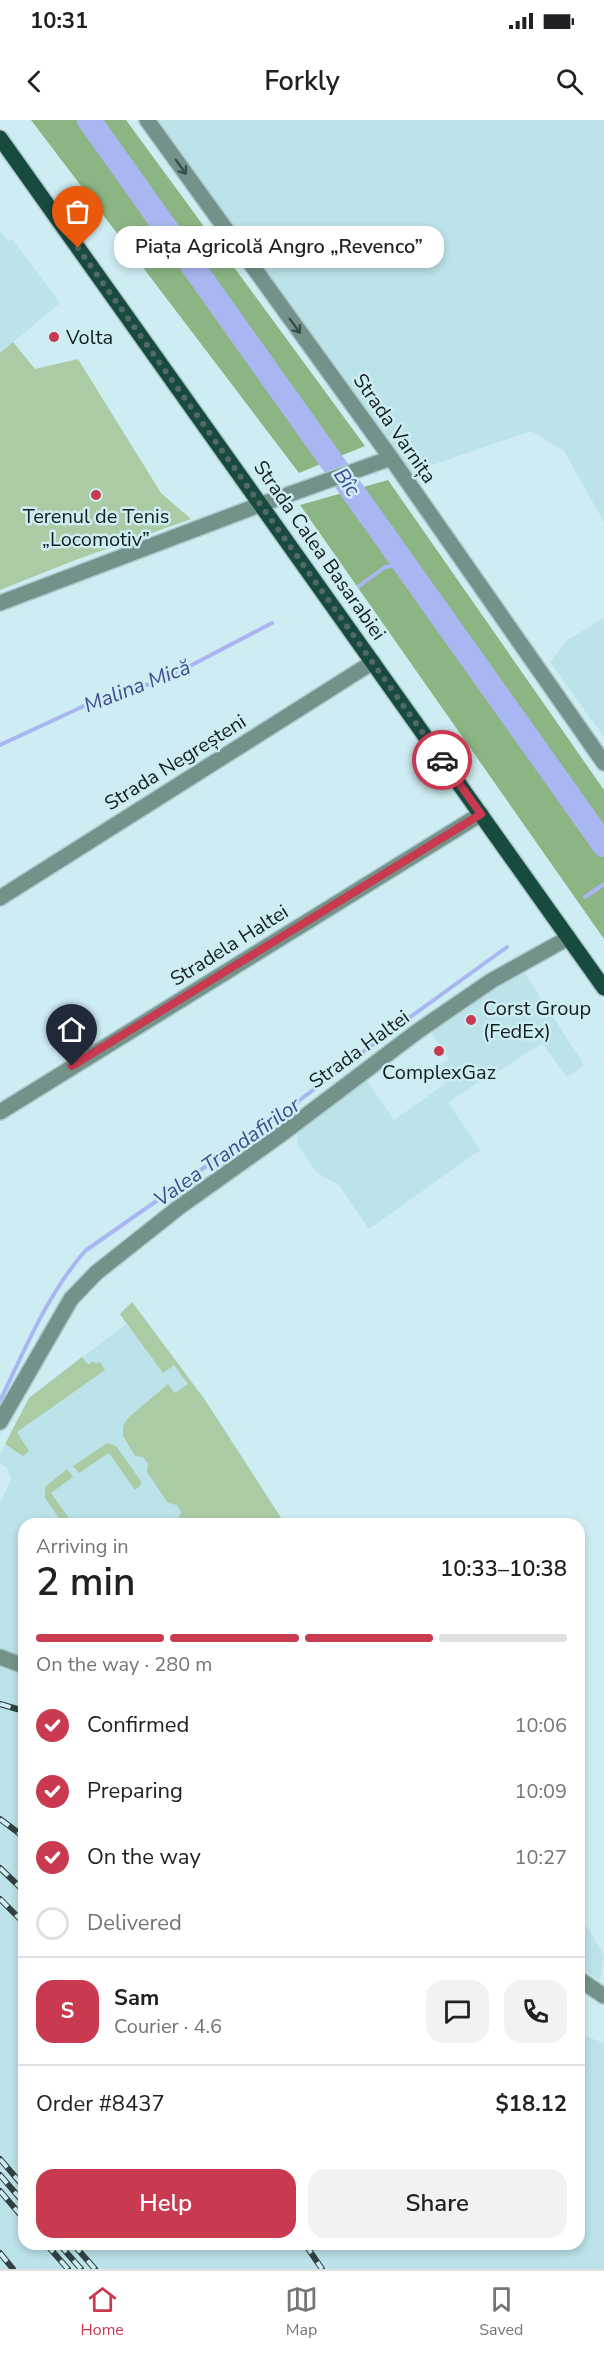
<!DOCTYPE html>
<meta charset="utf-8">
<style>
body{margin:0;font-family:"Nunito Sans",sans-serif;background:#f2f2f2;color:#202124;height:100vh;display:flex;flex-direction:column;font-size:22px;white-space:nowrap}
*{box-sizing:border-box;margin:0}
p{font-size:20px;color:#757577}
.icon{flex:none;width:33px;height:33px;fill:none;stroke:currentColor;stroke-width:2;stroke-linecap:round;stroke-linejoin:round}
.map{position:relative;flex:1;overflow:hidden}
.sheet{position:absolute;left:18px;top:1398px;width:567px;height:732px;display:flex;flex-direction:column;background:#fff;border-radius:18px;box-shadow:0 3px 9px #0003}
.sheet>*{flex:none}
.pin{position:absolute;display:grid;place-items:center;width:51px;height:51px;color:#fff;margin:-62px -26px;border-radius:50% 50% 50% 0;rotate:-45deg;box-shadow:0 0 6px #0007}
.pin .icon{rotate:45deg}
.courier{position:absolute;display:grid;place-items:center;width:60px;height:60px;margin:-30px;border:4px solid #c9394f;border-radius:50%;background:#fff;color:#222;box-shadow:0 2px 8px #0007}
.bubble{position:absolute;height:42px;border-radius:18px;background:#fff;box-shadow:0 3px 9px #0003;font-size:20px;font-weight:600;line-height:42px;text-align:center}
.head em{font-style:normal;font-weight:600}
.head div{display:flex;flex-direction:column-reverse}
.head{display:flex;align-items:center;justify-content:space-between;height:102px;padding:0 18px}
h1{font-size:39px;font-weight:600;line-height:45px}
.bar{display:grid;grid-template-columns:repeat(4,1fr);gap:9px 6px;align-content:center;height:72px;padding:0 18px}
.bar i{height:8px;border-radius:4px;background:#e0e0e0}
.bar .current{background:#c9394f}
.bar p{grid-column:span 4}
.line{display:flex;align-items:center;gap:15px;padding:0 18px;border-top:2px solid #e0e0e0}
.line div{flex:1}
.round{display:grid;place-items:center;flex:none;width:63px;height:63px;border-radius:18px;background:#f2f2f2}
ol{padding:0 18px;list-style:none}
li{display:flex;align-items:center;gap:18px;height:66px}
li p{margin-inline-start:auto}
li .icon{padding:6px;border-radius:50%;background:#c9394f;color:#fff;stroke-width:4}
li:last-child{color:#757577}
li i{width:33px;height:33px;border:3px solid #e0e0e0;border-radius:50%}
.action{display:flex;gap:12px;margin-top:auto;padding:12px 18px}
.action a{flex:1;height:69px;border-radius:18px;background:#c9394f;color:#fff;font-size:24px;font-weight:600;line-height:69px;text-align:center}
.action a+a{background:#f2f2f2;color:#202124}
.status{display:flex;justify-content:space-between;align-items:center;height:42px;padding:0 30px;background:#fff;direction:ltr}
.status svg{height:16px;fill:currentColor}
header{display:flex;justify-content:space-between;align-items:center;height:78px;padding:0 18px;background:#fff;font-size:27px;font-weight:600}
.tabs{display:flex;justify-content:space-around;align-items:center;height:84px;border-top:2px solid #e0e0e0;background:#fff;font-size:16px;color:#757577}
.tabs a{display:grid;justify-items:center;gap:3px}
.tabs .current{color:#c9394f}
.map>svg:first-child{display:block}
.built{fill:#bbe3e9}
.green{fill:#abcba5}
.forest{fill:#8bb683}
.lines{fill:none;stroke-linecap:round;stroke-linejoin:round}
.stream{stroke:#aab6f1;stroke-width:4}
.river{stroke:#aab6f1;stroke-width:24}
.minor-casing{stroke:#acc8cc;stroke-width:18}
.major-casing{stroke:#acc8cc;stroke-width:18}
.minor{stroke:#739289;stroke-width:15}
.major{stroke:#184b3f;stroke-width:15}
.rail-casing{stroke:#324144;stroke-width:6}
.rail{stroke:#ceedf2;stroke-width:4;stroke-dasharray:11;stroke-linecap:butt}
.oneway{stroke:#394d4b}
.done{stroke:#54676a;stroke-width:6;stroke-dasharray:0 10.8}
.route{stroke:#c9394f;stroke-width:8}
.poi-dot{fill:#c9394f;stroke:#ceedf2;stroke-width:2}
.labels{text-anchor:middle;stroke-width:5;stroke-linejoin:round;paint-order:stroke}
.poi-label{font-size:20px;fill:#131f21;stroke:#ceedf2;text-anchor:start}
.street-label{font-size:20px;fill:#131f21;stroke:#ceedf2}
.water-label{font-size:21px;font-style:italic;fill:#434c92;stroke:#ceedf2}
</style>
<div class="status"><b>10:31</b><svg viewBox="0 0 49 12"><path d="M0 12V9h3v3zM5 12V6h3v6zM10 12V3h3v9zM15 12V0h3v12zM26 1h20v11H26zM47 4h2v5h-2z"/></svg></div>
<header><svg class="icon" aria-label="back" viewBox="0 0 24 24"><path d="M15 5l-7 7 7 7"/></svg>Forkly<svg class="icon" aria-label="search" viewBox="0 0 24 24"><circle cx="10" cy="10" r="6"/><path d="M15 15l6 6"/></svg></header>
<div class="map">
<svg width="604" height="2149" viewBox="0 0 604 2149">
<rect width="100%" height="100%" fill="#ceedf2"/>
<path class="built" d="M 157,0 L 604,0 L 604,402 L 564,331 L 531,311 L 412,352 Z
M 0,110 L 8,121 L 12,119 L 60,183 L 0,233 Z
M 604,498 L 604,617 L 550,542 L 567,520 Z
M 521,847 L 584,945 L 567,957 L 542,923 L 493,955 L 487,956 L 448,983 L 480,1030 L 369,1109 L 339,1065 L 316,1052 L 297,1024 L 298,1010 L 365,958 L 394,1000 L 445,964 L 435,948 L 449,939 L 430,911 Z
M 132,1182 L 205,1280 L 285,1404 L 24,1404 L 24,1540 L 0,1530 L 0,1383 L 11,1359 L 7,1348 L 0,1343 L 0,1335 L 29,1278 L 126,1204 L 120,1194 Z
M 0,1545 L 24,1556 L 24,2124 L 579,2124 L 579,1914 L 604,1923 L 604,2149 L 0,2149 Z
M 579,1794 L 604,1835 L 600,1861 L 579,1846 Z"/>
<path class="green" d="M 13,222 L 35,249 L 78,239 L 161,373 L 191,399 L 78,439 L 0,470 L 0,233 Z
M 132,1182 L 205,1280 L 285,1404 L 182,1404 L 179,1397 L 181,1392 L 177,1385 L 168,1383 L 147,1352 L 148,1344 L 143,1337 L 135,1336 L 123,1316 L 123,1306 L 128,1298 L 168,1264 L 175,1273 L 188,1264 L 174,1245 L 163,1253 L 120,1194 Z
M 82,1237 L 88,1245 L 93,1241 L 96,1244 L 100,1242 L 105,1250 L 17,1312 L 29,1331 L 23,1336 L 5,1324 L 29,1278 Z
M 107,1323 L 116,1326 L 141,1361 L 140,1366 L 135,1370 L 109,1333 L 79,1353 L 73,1346 Z
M 67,1349 L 73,1357 L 51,1373 L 73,1404 L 63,1404 L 45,1378 L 45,1367 Z"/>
<path class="forest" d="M 31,0 L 126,0 L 365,326 L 299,353 Z
M 388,360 L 604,670 L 604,819 L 300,385 Z"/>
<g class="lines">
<path class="stream" d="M 359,466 L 385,447 L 404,444
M 0,625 L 84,586 L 167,558 L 272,503
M 585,777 L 604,764
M 0,1281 C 25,1229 47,1175 85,1131 L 292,986 L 384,916 L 507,827"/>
<path class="river" d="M 89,0 L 604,725"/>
<g class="minor-casing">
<path id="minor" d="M 147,0 L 391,338 L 604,643
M 0,483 L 262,384 L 391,338
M 0,778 L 373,542
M 0,992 L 481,694
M 0,1302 L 71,1179 L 96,1153 L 178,1088 L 279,1016 L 418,911 L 491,861 L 568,818
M 0,1537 L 24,1546
M 579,1859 L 604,1876"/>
</g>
<g class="major-casing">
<path id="major" d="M 0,18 L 604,868"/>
</g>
<use href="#minor" class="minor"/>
<use href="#major" class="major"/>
<g class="rail-casing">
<path id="rail" d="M 0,1584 L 24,1591
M 0,1699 L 24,1717
M 0,1748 L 24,1771
M 0,1779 L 24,1803
M 0,2039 L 24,2067
M 0,2055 L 24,2083
M 0,2071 L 24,2099
M 46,2124 L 68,2149
M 59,2124 L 81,2149
M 73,2124 L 95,2149
M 305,2124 L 322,2149
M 0,2133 L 13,2149"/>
</g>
<use href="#rail" class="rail"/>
</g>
<defs><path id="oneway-shaft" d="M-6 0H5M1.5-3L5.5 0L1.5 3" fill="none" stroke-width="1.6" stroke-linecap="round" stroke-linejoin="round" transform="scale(1.5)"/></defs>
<g class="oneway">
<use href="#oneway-shaft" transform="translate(181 47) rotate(54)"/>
<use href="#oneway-shaft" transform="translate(295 206) rotate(54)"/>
</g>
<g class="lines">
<path class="done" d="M 78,128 L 442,640"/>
<path class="route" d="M 72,946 L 481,694 L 442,640"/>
</g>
<g class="poi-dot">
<circle cx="54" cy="217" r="6"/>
<circle cx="96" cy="375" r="6"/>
<circle cx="471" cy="900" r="6"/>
<circle cx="439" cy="931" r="6"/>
</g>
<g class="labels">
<g class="poi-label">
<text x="66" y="224">Volta</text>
<text x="96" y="403" text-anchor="middle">Terenul de Tenis<tspan x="96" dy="23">„Locomotiv”</tspan></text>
<text x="483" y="895">Corst Group<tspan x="483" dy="23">(FedEx)</tspan></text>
<text x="439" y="959" text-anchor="middle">ComplexGaz</text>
</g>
<g class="street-label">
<text transform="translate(395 308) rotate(55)" y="7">Strada Varnița</text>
<text transform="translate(320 430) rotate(55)" y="7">Strada Calea Basarabiei</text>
<text transform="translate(175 642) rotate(-32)" y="7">Strada Negreșteni</text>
<text transform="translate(229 825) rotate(-32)" y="7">Stradela Haltei</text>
<text transform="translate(359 929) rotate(-36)" y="7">Strada Haltei</text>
</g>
<g class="water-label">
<text transform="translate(347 362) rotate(55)" y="7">Bîc</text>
<text transform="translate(137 566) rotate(-21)" y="7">Malina Mică</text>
<text transform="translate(227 1032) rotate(-35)" y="7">Valea Trandafirilor</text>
</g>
</g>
</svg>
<div class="pin" style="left:78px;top:128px;background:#ea580c"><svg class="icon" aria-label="bag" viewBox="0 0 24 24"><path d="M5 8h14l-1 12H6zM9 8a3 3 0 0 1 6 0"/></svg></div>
<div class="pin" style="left:72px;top:946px;background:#1f2937"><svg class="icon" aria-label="home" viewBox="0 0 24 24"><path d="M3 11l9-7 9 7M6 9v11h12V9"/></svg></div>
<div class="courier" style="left:442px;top:640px"><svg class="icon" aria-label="car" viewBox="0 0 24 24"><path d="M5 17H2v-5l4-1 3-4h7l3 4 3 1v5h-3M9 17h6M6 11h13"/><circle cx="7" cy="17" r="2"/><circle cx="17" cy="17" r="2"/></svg></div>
<div class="bubble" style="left:114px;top:106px;width:330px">Piața Agricolă Angro „Revenco”</div>
<section class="sheet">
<div class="head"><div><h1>2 min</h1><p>Arriving in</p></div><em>10:33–10:38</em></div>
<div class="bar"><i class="current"></i><i class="current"></i><i class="current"></i><i></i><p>On the way · 280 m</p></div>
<ol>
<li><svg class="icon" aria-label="check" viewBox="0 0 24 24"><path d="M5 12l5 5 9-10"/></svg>Confirmed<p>10:06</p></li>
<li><svg class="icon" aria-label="check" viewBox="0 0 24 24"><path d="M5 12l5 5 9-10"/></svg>Preparing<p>10:09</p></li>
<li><svg class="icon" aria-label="check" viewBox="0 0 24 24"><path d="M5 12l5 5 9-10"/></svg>On the way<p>10:27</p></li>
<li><i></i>Delivered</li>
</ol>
<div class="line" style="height:108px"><b class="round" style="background:#c9394f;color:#fff">S</b><div><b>Sam</b><p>Courier · 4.6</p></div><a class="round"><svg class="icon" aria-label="chat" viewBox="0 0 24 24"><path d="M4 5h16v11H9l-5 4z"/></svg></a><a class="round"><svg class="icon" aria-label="phone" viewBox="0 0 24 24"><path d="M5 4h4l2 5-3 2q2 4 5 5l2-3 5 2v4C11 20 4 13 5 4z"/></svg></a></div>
<div class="line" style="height:78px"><div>Order #8437</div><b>$18.12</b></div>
<div class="action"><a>Help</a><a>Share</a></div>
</section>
</div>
<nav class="tabs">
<a class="current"><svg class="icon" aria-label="home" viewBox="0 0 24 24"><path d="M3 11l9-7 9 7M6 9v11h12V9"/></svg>Home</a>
<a><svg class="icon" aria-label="map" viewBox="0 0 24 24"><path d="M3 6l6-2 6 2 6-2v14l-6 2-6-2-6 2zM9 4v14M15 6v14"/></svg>Map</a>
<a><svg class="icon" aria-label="saved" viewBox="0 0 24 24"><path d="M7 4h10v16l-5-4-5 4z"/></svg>Saved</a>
</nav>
